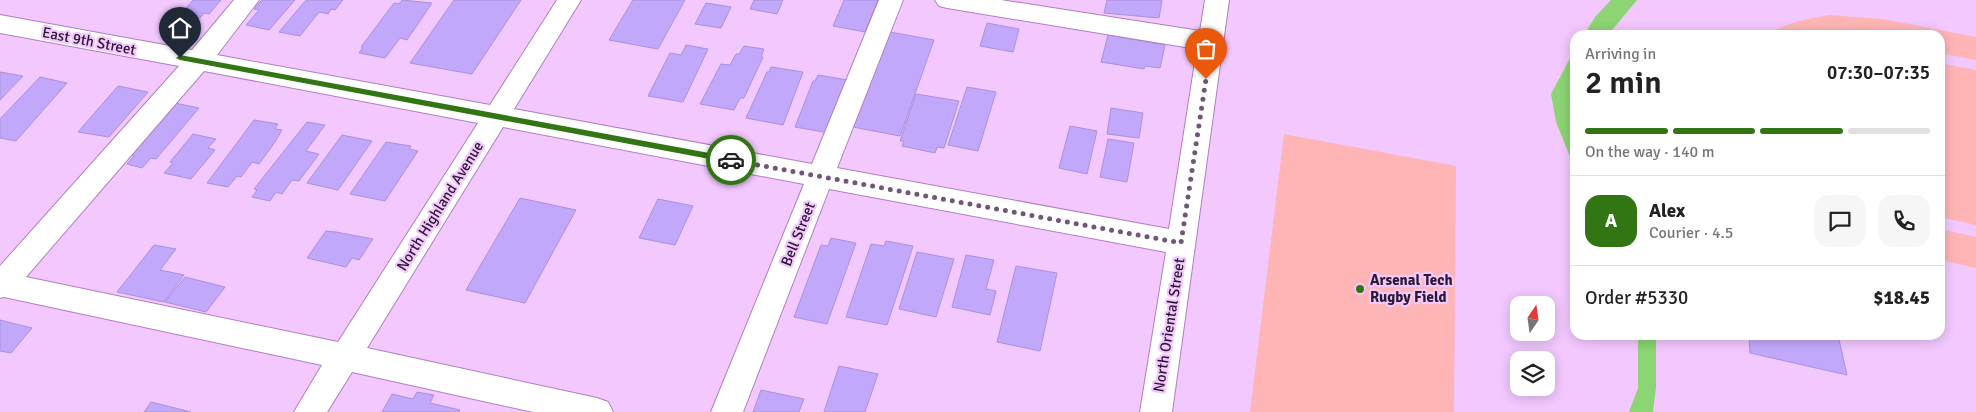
<!DOCTYPE html>
<meta charset="utf-8">
<style>
body{margin:0;font-family:Signika,sans-serif;background:#f6f6f6;color:#222;height:100vh;display:flex;flex-direction:column;font-size:19px;white-space:nowrap}
*{box-sizing:border-box;margin:0}
p{font-size:16px;color:#767676}
.icon{flex:none;width:28px;height:28px;fill:none;stroke:currentColor;stroke-width:2;stroke-linecap:round;stroke-linejoin:round}
.map{position:relative;flex:1;overflow:hidden}
.drawer{position:absolute;left:1570px;top:30px;width:375px;height:310px;display:flex;flex-direction:column;background:#fff;border-radius:15px;box-shadow:0 2px 12px #0003}
.drawer>*{flex:none}
.needle{width:32px;rotate:13deg}
.buttons{position:absolute;left:1510px;top:296px;display:grid;gap:10px}
.buttons a{display:grid;place-items:center;width:45px;height:45px;border-radius:10px;background:#fff;box-shadow:0 2px 12px #0003;font-size:25px}
.pin{position:absolute;display:grid;place-items:center;width:42px;height:42px;color:#fff;margin:-51px -21px;border-radius:50% 50% 50% 0;rotate:-45deg;box-shadow:0 0 5px #0007}
.pin .icon{rotate:45deg}
.courier{position:absolute;display:grid;place-items:center;width:50px;height:50px;margin:-25px;border:4px solid #327513;border-radius:50%;background:#fff;color:#222;box-shadow:0 1px 6px #0007}
.headline em{font-style:normal;font-weight:600}
.headline div{display:flex;flex-direction:column-reverse}
.headline{display:flex;align-items:center;justify-content:space-between;height:85px;padding:0 15px}
h1{font-size:32px;font-weight:600;line-height:38px}
.bar{display:grid;grid-template-columns:repeat(4,1fr);gap:8px 5px;align-content:center;height:60px;padding:0 15px}
.bar i{height:6px;border-radius:4px;background:#e0e0e0}
.bar .active{background:#327513}
.bar p{grid-column:span 4}
.line{display:flex;align-items:center;gap:12px;padding:0 15px;border-top:1px solid #e0e0e0}
.line div{flex:1}
.round{display:grid;place-items:center;flex:none;width:52px;height:52px;border-radius:15px;background:#f6f6f6}
.map>svg:first-child{display:block}
.green{fill:#ffb5b6}
.water{fill:#8cd474}
.building{fill:#c2a8fb;stroke:#a992db}
.lines{fill:none;stroke-linecap:round;stroke-linejoin:round}
.minor-casing{stroke:#b07fbf;stroke-width:2}
.minor{fill:#fff;fill-rule:evenodd}
.route{fill:#327513}
.done{stroke:#715679;stroke-width:5;stroke-dasharray:0 9}
.poi-dot{fill:#327513;stroke:#f2c8ff;stroke-width:2}
.labels{text-anchor:middle;stroke-width:4.5;stroke-linejoin:round;paint-order:stroke}
.street-label{font-size:15px;fill:#2b1831;stroke:#f2c8ff}
.poi-label{font-size:15px;font-weight:bold;fill:#2b1831;stroke:#f2c8ff;text-anchor:start}
</style>
<div class="map">
<svg width="1976" height="412" viewBox="0 0 1976 412">
<rect width="100%" height="100%" fill="#f2c8ff"/>
<path class="green" d="M 1829,15 L 1883,19 L 1976,37 L 1976,60 L 1940,53 L 1940,35 L 1766,35 C 1786,23 1806,19 1829,15 Z
M 1940,63 L 1976,70 L 1976,225 L 1944,218 L 1940,201 Z
M 1284,134 L 1456,166 L 1454,412 L 1250,412 Z
M 1940,229 L 1976,237 L 1976,268 L 1940,260 Z"/>
<path class="water" d="M 1611,0 L 1637,0 L 1608,35 L 1584,35 L 1595,17 Z
M 1575,49 L 1575,169 L 1556,122 L 1551,94 Z
M 1638,335 L 1656,335 L 1656,387 L 1653,412 L 1629,412 L 1638,388 Z"/>
<path class="building" d="M 193,0 L 221,0 L 209,14 L 204,13 L 200,18 L 180,15 Z
M 262,0 L 295,0 L 269,30 L 246,25 L 259,10 L 254,9 Z
M 306,0 L 343,0 L 335,10 L 331,9 L 328,14 L 319,12 L 300,36 L 279,32 Z
M 402,0 L 432,3 L 407,40 L 400,38 L 385,58 L 359,53 L 363,47 L 361,47 L 394,3 L 399,4 Z
M 454,0 L 521,0 L 472,74 L 410,63 Z
M 633,0 L 685,0 L 658,49 L 609,40 Z
M 754,0 L 783,0 L 777,14 L 750,9 Z
M 844,0 L 878,0 L 865,32 L 833,26 Z
M 1107,0 L 1162,0 L 1159,18 L 1104,13 Z
M 706,3 L 731,7 L 721,28 L 695,24 Z
M 987,23 L 1019,29 L 1013,52 L 980,46 Z
M 890,32 L 934,40 L 900,136 L 853,127 Z
M 1108,35 L 1165,45 L 1160,68 L 1145,66 L 1144,69 L 1101,62 Z
M 686,45 L 708,49 L 683,102 L 648,96 L 670,53 L 681,55 Z
M 744,46 L 764,49 L 761,57 L 763,57 L 744,98 L 740,98 L 734,110 L 700,104 L 721,64 L 730,65 L 736,54 L 739,54 Z
M 771,67 L 803,72 L 783,125 L 746,118 L 767,72 L 769,72 Z
M 0,72 L 23,76 L 0,100 Z
M 818,75 L 848,80 L 829,133 L 795,127 L 813,81 L 815,81 Z
M 40,77 L 67,83 L 16,141 L 0,138 L 0,119 Z
M 118,86 L 148,92 L 109,137 L 78,132 Z
M 967,87 L 996,92 L 978,151 L 948,145 Z
M 916,94 L 959,101 L 944,148 L 937,147 L 935,153 L 902,146 L 904,141 L 900,141 Z
M 170,102 L 199,108 L 156,159 L 151,158 L 142,168 L 127,164 L 134,156 L 125,154 Z
M 1111,108 L 1143,113 L 1139,138 L 1107,134 Z
M 254,120 L 278,124 L 275,129 L 282,130 L 275,142 L 259,164 L 252,162 L 241,177 L 237,176 L 228,187 L 207,183 Z
M 307,122 L 325,125 L 306,151 L 319,154 L 299,181 L 292,180 L 282,194 L 276,192 L 270,201 L 252,197 L 257,190 L 254,189 Z
M 1070,126 L 1097,131 L 1087,174 L 1059,168 Z
M 193,134 L 216,139 L 208,148 L 215,150 L 191,179 L 164,173 L 173,163 L 170,162 Z
M 342,135 L 372,141 L 338,190 L 307,183 Z
M 1108,139 L 1134,143 L 1127,182 L 1100,177 Z
M 386,142 L 411,146 L 409,149 L 418,151 L 385,201 L 350,194 Z
M 520,198 L 576,210 L 525,303 L 466,290 Z
M 658,199 L 693,206 L 675,245 L 639,238 Z
M 326,231 L 336,232 L 373,239 L 359,260 L 352,258 L 346,267 L 307,258 Z
M 831,238 L 856,243 L 827,324 L 794,317 L 821,245 L 828,246 Z
M 886,241 L 913,246 L 887,325 L 846,317 L 871,244 L 884,246 Z
M 154,245 L 176,249 L 160,270 L 184,275 L 164,302 L 117,292 Z
M 917,252 L 954,259 L 936,317 L 899,309 Z
M 966,255 L 994,260 L 986,289 L 996,291 L 990,315 L 952,307 Z
M 1016,266 L 1057,273 L 1040,351 L 997,342 Z
M 185,277 L 225,287 L 206,312 L 165,302 Z
M 0,320 L 32,328 L 11,353 L 0,351 Z
M 1749,335 L 1838,335 L 1847,375 L 1750,353 Z
M 839,366 L 878,374 L 865,412 L 824,412 Z
M 761,390 L 804,399 L 799,412 L 753,412 Z
M 417,392 L 434,395 L 430,403 L 460,410 L 459,412 L 382,412 L 392,394 L 413,399 Z
M 151,402 L 191,412 L 144,412 Z"/>
<g class="lines">
<g class="minor-casing">
<path id="minor" d="M 234,0 L 259,0 L 217,55 L 490,105 L 557,0 L 581,0 L 514,109 L 812,164 L 879,0 L 903,0 L 837,168 L 1169,229 L 1197,49 L 947,8 L 939,6 L 935,0 L 1001,0 L 1200,31 L 1205,0 L 1229,0 L 1172,412 L 1140,412 L 1166,252 L 829,189 L 743,412 L 711,412 L 804,184 L 503,127 L 367,348 L 597,398 L 608,402 L 613,412 L 533,412 L 352,372 L 327,412 L 294,412 L 322,365 L 4,297 L 0,298 L 0,266 L 179,66 L 0,33 L 0,15 L 192,50 ZM 204,71 L 478,123 L 338,342 L 26,277 Z"/>
</g>
<use href="#minor" class="minor"/>
</g>
<path class="route" d="M 180,55 L 731,157 L 735,160 L 731,163 L 180,60 L 176,58 Z"/>
<g class="lines">
<path class="done" d="M 731,160 L 1181,243 L 1206,79"/>
</g>
<circle class="poi-dot" cx="1360" cy="289" r="5"/>
<g class="labels">
<g class="street-label">
<text transform="translate(89 41) rotate(11)" y="5">East 9th Street</text>
<text transform="translate(440 206) rotate(-58)" y="5">North Highland Avenue</text>
<text transform="translate(798 234) rotate(-68)" y="5">Bell Street</text>
<text transform="translate(1169 325) rotate(-81)" y="5">North Oriental Street</text>
</g>
<g class="poi-label">
<text x="1370" y="285">Arsenal Tech<tspan x="1370" dy="17">Rugby Field</tspan></text>
</g>
</g>
</svg>
<div class="buttons">
<a><svg class="needle" viewBox="-14 -14 28 28"><path d="M0-13l5 13h-10z" fill="#e53935"/><path d="M0 13l5-13h-10z" fill="#767676"/></svg></a>
<a><svg class="icon" aria-label="layers" viewBox="0 0 24 24"><path d="M12 4l9 5-9 5-9-5zM3 14l9 5 9-5"/></svg></a>
</div>
<div class="pin" style="left:1206px;top:79px;background:#ea580c"><svg class="icon" aria-label="bag" viewBox="0 0 24 24"><path d="M5 8h14l-1 12H6zM9 8a3 3 0 0 1 6 0"/></svg></div>
<div class="pin" style="left:180px;top:58px;background:#1f2937"><svg class="icon" aria-label="home" viewBox="0 0 24 24"><path d="M3 11l9-7 9 7M6 9v11h12V9"/></svg></div>
<div class="courier" style="left:731px;top:160px"><svg class="icon" aria-label="car" viewBox="0 0 24 24"><path d="M5 17H2v-5l4-1 3-4h7l3 4 3 1v5h-3M9 17h6M6 11h13"/><circle cx="7" cy="17" r="2"/><circle cx="17" cy="17" r="2"/></svg></div>
<section class="drawer">
<div class="headline"><div><h1>2 min</h1><p>Arriving in</p></div><em>07:30–07:35</em></div>
<div class="bar"><i class="active"></i><i class="active"></i><i class="active"></i><i></i><p>On the way · 140 m</p></div>
<div class="line" style="height:90px"><b class="round" style="background:#327513;color:#fff">A</b><div><b>Alex</b><p>Courier · 4.5</p></div><a class="round"><svg class="icon" aria-label="chat" viewBox="0 0 24 24"><path d="M4 5h16v11H9l-5 4z"/></svg></a><a class="round"><svg class="icon" aria-label="phone" viewBox="0 0 24 24"><path d="M5 4h4l2 5-3 2q2 4 5 5l2-3 5 2v4C11 20 4 13 5 4z"/></svg></a></div>
<div class="line" style="height:65px"><div>Order #5330</div><b>$18.45</b></div>
</section>
</div>
